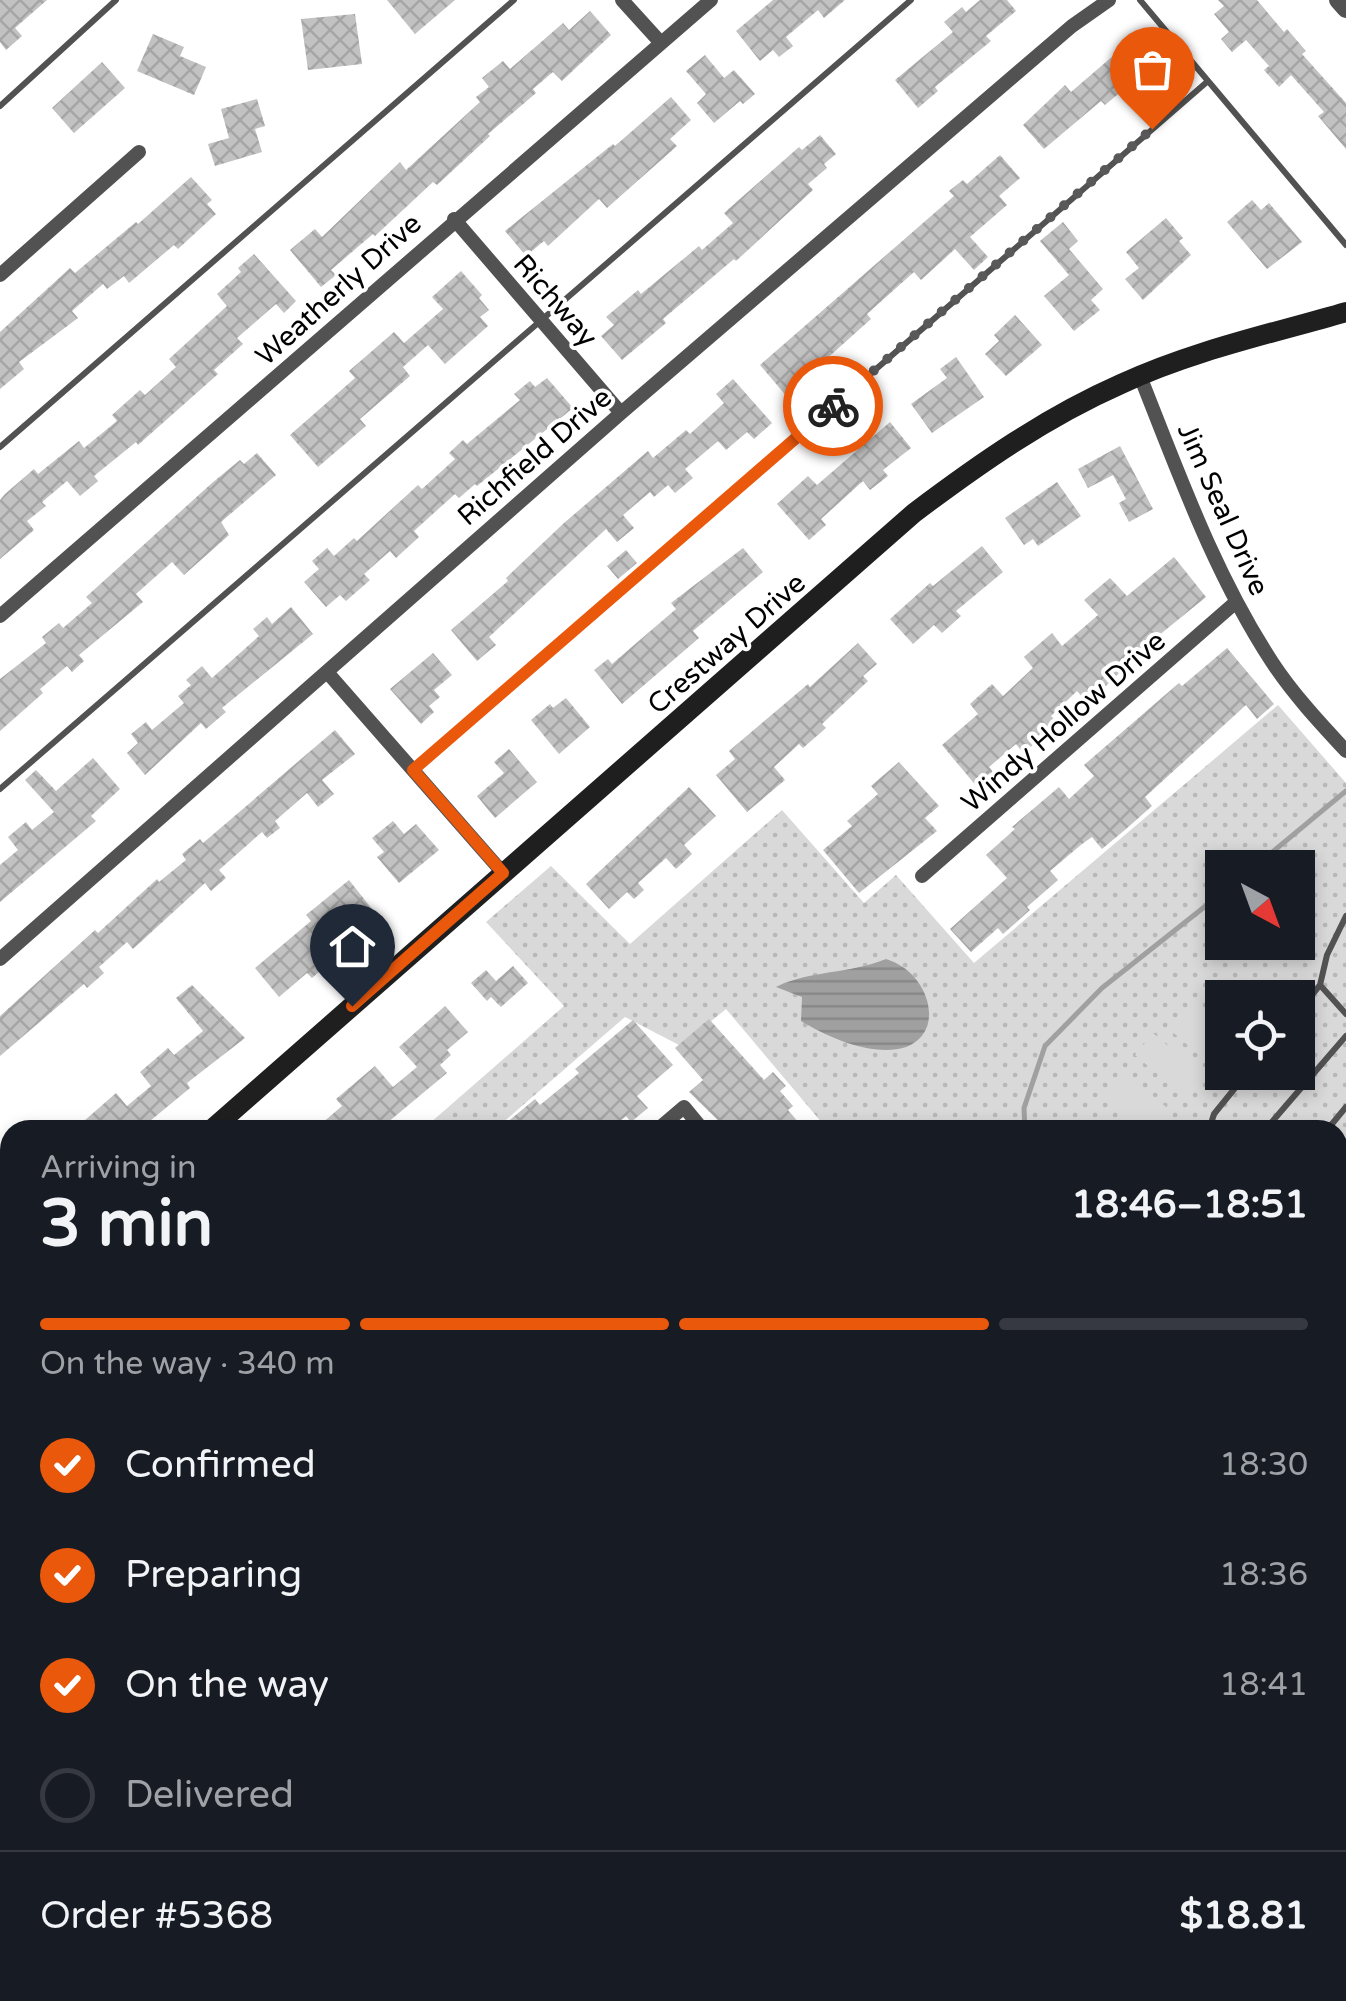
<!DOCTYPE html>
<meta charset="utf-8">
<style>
body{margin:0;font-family:"Varela Round",sans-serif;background:#242831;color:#f1f3f6;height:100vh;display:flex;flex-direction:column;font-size:38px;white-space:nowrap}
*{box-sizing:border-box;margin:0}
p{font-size:32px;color:#9ea1a6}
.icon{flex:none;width:55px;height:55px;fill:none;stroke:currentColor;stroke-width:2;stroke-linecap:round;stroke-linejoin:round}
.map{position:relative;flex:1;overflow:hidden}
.panel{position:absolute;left:0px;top:1120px;width:1348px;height:882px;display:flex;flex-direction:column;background:#171b24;border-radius:30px 30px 0 0;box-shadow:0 5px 15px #0003}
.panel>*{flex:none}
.needle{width:65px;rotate:139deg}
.buttons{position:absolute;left:1205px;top:850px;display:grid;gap:20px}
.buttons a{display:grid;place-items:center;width:110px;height:110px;border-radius:0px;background:#171b24;box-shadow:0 5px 15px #0003;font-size:50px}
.pin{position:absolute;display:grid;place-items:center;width:85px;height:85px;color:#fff;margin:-102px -42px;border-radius:50% 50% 50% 0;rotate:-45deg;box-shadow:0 0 10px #0007}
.pin .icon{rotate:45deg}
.courier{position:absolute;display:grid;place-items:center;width:100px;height:100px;margin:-50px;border:8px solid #ea580c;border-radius:50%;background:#fff;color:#222;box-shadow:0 2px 12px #0007}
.headline em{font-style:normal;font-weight:700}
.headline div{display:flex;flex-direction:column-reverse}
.headline{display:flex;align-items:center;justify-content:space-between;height:170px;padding:0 40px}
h1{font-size:65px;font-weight:700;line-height:75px}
.bar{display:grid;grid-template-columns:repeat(4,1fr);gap:15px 10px;align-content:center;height:120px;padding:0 40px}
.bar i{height:12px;border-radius:8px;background:#363941}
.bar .selected{background:#ea580c}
.bar p{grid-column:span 4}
.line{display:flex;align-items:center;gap:25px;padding:0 40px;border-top:2px solid #363941}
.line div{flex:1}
ol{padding:0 40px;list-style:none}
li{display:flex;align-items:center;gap:30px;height:110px}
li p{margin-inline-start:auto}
li .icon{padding:10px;border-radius:50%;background:#ea580c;color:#fff;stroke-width:4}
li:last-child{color:#9ea1a6}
li i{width:55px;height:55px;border:5px solid #363941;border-radius:50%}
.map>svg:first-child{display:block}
.grass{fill:url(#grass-dots);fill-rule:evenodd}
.garden{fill:#d9d9d9}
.water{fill:url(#water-rules)}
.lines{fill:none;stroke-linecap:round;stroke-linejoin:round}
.stream{stroke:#a0a0a0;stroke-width:5}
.building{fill:url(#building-cross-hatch)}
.service{stroke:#525252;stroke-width:6}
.minor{stroke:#525252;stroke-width:14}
.tertiary{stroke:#525252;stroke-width:18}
.secondary{stroke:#1f1f1f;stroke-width:20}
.done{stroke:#595959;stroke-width:10;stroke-dasharray:0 18}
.route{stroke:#ea580c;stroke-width:12}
.labels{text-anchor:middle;stroke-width:8;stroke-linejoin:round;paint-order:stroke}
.street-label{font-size:28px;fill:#000;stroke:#fff}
</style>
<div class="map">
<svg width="1346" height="2001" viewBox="0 0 1346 2001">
<defs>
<pattern id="grass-dots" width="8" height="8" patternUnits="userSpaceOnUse" patternTransform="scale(2.5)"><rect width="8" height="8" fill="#d9d9d9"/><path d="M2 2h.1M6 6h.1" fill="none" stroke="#b8b8b8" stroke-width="1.8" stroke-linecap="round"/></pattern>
<pattern id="water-rules" width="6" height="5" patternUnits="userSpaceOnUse" patternTransform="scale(2.5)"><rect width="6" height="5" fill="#a0a0a0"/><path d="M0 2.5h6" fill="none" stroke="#888"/></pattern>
<pattern id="building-cross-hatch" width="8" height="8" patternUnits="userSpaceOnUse" patternTransform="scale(2.5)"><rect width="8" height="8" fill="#c2c2c2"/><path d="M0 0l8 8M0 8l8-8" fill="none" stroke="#a5a5a5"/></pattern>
</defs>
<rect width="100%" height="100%" fill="#fff"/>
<path class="grass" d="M 1278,705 L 1346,783 L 1346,1550 L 1338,1552 L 1338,1130 L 828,1130 L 726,1009 L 681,1046 L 625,1017 L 494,1130 L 422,1130 L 564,1006 L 486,922 L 551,866 L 630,944 L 782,810 L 864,903 L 896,875 L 974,963 ZM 1222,868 L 1298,868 L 1298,942 L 1222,942 ZM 1222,998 L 1298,998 L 1298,1072 L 1222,1072 Z"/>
<path class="garden" d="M 1192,1003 L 1222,1029 L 1222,1038 L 1204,1059 L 1169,1029 Z
M 1153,1033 L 1201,1074 L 1182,1095 L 1135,1055 Z
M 1122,1070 L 1171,1111 L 1154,1130 L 1149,1130 L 1105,1092 Z
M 1346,1184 L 1346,1283 L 1338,1276 L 1338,1195 Z
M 1338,1311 L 1346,1319 L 1346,1530 L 1338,1532 Z"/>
<path class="water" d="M 886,959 C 933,973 948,1040 898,1049 C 865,1054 828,1037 801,1021 L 802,997 L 776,987 C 810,970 850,974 886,959 Z"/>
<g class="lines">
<path class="stream" d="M 1253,868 L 1346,791
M 1025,1130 L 1024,1108 L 1045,1046 L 1102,988 L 1222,893
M 1338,1737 L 1346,1749"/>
</g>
<path class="building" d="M 0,0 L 47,0 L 15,28 L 22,36 L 6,50 L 0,42 Z
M 387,0 L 455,0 L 415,34 Z
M 773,0 L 845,0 L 824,18 L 818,10 L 786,37 L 793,46 L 779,57 L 773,50 L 760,61 L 736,31 Z
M 980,0 L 1007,0 L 1016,11 L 986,36 L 991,41 L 935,87 L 938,91 L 918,108 L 895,80 L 953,32 L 944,22 L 962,7 L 966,12 Z
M 1218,0 L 1257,0 L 1284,32 L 1287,29 L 1306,51 L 1302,54 L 1346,103 L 1346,149 L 1318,116 L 1324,112 L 1291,75 L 1279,87 L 1264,70 L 1269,66 L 1246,40 L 1232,52 L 1221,39 L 1229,32 L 1214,14 L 1224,6 Z
M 590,11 L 611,35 L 562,81 L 553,72 L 533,89 L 536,93 L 488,134 L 490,136 L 437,185 L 433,182 L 375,236 L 373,234 L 331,270 L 336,275 L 321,287 L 290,250 L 315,229 L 322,237 L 400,162 L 406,170 L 480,102 L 476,97 L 489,87 L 482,78 L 503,61 L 510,69 L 563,23 L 569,30 Z
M 355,14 L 362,64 L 308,70 L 301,19 Z
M 153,34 L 184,47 L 180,56 L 206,67 L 194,95 L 137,71 Z
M 1135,37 L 1152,57 L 1131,75 L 1135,80 L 1105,105 L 1101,101 L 1044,149 L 1023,125 L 1065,85 L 1071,92 Z
M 705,55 L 724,78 L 734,70 L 755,94 L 743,104 L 740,101 L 714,123 L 697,103 L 706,94 L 686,71 Z
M 102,62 L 125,88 L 74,133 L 52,108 Z
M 671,97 L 691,120 L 670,139 L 677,146 L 607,208 L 599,199 L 548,246 L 544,241 L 526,256 L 505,231 L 613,144 L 615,146 Z
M 257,99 L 265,126 L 255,129 L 262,152 L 215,166 L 208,144 L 229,138 L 221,109 Z
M 820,135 L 836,154 L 824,164 L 827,168 L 808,184 L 813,190 L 736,261 L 734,259 L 663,319 L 666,323 L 622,360 L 601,336 L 614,325 L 606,317 L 638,290 L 641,294 L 699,246 L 702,250 L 733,223 L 724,213 L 799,147 L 802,150 Z
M 1000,155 L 1020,178 L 999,196 L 1007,205 L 970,237 L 988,257 L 974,270 L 955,249 L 921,280 L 914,272 L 867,314 L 871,319 L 814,370 L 817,374 L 788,398 L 760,365 L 954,196 L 949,191 L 963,180 L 967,184 Z
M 191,177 L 212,200 L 207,204 L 216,214 L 178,249 L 174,245 L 129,283 L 124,276 L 107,289 L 103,284 L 72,311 L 78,318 L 19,362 L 24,369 L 0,389 L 0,332 L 70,268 L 75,273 L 136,222 L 138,224 Z
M 1252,200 L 1261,210 L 1269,203 L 1302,242 L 1267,269 L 1227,222 Z
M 1166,218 L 1183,238 L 1179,241 L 1191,255 L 1143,300 L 1125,279 L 1139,268 L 1126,252 Z
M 1063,222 L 1078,241 L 1069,249 L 1103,289 L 1091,300 L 1100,310 L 1074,331 L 1044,296 L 1069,275 L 1040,241 Z
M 254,254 L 296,301 L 284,313 L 276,304 L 237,338 L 243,344 L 214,370 L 218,374 L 138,445 L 136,442 L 94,476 L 98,481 L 80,496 L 67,481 L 42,502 L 46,506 L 27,521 L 34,530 L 0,559 L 0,500 L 5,494 L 34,469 L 38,474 L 79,441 L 84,448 L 117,421 L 112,415 L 140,390 L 145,395 L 176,367 L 169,359 L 227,306 L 217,294 L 241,272 L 238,268 Z
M 461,271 L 482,295 L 479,298 L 489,310 L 480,317 L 488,326 L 445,364 L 428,345 L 403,367 L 410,376 L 360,419 L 366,426 L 318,467 L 290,435 L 355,378 L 349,371 L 394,332 L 404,343 L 443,309 L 432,297 Z
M 1015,315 L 1042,345 L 1006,376 L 985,354 L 999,341 L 994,335 Z
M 956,357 L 984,397 L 932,433 L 911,404 L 947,378 L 940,369 Z
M 547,378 L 573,408 L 477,486 L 475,484 L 459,498 L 455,494 L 414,531 L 419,537 L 396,558 L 390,551 L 364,574 L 370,580 L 346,601 L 340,595 L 326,607 L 304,582 L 319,569 L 312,561 L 327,548 L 334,556 L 354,538 L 357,541 L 418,485 L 422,489 L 455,459 L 449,453 L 463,440 L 467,444 L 520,400 L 514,394 L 530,381 L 535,387 Z
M 733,379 L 772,423 L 754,439 L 747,432 L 726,450 L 718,441 L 685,469 L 693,478 L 675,493 L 668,485 L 654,497 L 650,492 L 623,515 L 634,528 L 617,542 L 606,529 L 489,637 L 496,645 L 477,661 L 451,630 L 508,581 L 506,578 L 564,523 L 648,451 L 653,458 L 686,430 L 690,434 L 724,403 L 716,394 Z
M 890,422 L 911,448 L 883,470 L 888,476 L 870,490 L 863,481 L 821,519 L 826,525 L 809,540 L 777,504 L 808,476 L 817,485 Z
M 1120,446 L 1153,509 L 1129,522 L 1119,503 L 1126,499 L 1113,475 L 1088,488 L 1078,469 Z
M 257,453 L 276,475 L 221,522 L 229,535 L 184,575 L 172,562 L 136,594 L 143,602 L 79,655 L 84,661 L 72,672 L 67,666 L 40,689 L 43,693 L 0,731 L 0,679 L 46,643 L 42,637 L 59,623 L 63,628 L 92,603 L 86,597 L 212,483 L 240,460 L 244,464 Z
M 1057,482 L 1081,516 L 1038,546 L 1033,539 L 1024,545 L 1005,518 Z
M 982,546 L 1003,572 L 956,611 L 961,616 L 942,633 L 934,625 L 913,644 L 890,619 L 930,583 L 933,586 Z
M 743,548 L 763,572 L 693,631 L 699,638 L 622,704 L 594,670 L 608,659 L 612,664 L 676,609 L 671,603 Z
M 626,550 L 637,563 L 618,579 L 607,566 Z
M 1174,557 L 1206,597 L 1147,645 L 1103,689 L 1101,687 L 1085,700 L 1077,691 L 1051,716 L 1059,724 L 1023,753 L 1016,744 L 989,767 L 995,774 L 978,788 L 942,745 L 978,714 L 970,704 L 992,684 L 1003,696 L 1033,668 L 1024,657 L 1052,633 L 1062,646 L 1098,615 L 1084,600 L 1110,578 L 1127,596 Z
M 291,607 L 313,634 L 222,708 L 226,712 L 206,729 L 201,723 L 145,775 L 127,753 L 138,743 L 131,734 L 146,722 L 152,730 L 184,703 L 178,696 L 191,685 L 186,680 L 202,666 L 212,678 L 259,636 L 253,629 L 267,617 L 272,624 Z
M 858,643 L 877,664 L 863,676 L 868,681 L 822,724 L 826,728 L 803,748 L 799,744 L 774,767 L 785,780 L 747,812 L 716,775 L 735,759 L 729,751 L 808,684 L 810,687 Z
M 1227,648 L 1274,704 L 1257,719 L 1246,705 L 1145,797 L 1152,806 L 1126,829 L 1102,849 L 1092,837 L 1082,844 L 1050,871 L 1058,880 L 1027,907 L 1030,910 L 1003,934 L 998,928 L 971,952 L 950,929 L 1007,878 L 986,855 L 1015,829 L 1012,827 L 1059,787 L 1069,799 L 1094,776 L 1084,765 L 1179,683 L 1182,686 Z
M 433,653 L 452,675 L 434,690 L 440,697 L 429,706 L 434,712 L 421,724 L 390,689 Z
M 566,698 L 590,727 L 559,754 L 531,720 L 550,704 L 553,708 Z
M 335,730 L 355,754 L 322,780 L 334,794 L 318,807 L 307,793 L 275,821 L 280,828 L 267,838 L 262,832 L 219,870 L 226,878 L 211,891 L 205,883 L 133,949 L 127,942 L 99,967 L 104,973 L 87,988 L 84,984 L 0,1056 L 0,1016 L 95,930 L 98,933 L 157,879 L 159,882 L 186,860 L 182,854 L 200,839 L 203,843 Z
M 509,749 L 537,782 L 495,818 L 477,796 L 504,773 L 494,762 Z
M 93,758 L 120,789 L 91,816 L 96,821 L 0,902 L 0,865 L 18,850 L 8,837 L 26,822 L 32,830 L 54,812 L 25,780 L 36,770 L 56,791 Z
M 899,762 L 939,806 L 925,818 L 937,831 L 859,893 L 823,850 L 852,826 L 847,821 L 878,794 L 871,786 Z
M 689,787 L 716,816 L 684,845 L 692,854 L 676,869 L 666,858 L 638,883 L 644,890 L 634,899 L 627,892 L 609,909 L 586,884 Z
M 393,821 L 404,834 L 416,824 L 439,850 L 399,883 L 377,857 L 384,852 L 372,838 Z
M 349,880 L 372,909 L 346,930 L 353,938 L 325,960 L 328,964 L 312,978 L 307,973 L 279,997 L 255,968 L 311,921 L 306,915 Z
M 513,966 L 528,983 L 501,1007 L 491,997 L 487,1001 L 471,983 L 486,970 L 496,981 Z
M 192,985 L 245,1038 L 187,1083 L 190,1088 L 139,1130 L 91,1130 L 84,1121 L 116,1093 L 127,1106 L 151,1086 L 140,1072 L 168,1048 L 174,1055 L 203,1031 L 176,998 Z
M 445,1006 L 468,1032 L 447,1050 L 451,1055 L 440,1065 L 447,1073 L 387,1123 L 392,1130 L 314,1130 L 342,1106 L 336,1099 L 375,1066 L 393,1087 L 417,1067 L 399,1047 Z
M 709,1019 L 764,1080 L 773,1072 L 786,1086 L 780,1091 L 793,1106 L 788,1110 L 805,1130 L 728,1130 L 689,1092 L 703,1080 L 675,1048 Z
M 633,1020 L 673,1065 L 637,1096 L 648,1108 L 631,1122 L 626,1116 L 609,1130 L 498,1130 L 535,1099 L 540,1105 L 579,1073 L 575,1069 Z"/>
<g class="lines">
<path class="service" d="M 1140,0 L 1346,245
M 0,106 L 116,0
M 0,447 L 514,0
M 414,770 L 1208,81
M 0,789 L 911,0
M 1346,916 L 1327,955 L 1320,985 L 1346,1014
M 1298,1012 L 1320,985
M 1209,1130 L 1214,1114 L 1248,1072
M 1265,1130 L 1346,1036
M 1327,1130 L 1346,1107"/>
<path class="minor" d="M 622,0 L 661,43
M 454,219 L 621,413
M 0,275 L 139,152
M 1140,376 C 1179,474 1214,573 1272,662 C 1293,694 1320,723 1346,751
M 0,616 L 711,0
M 327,672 L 503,873
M 922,876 L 1236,602
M 0,959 L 621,413 L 1072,26 L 1109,0
M 657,1130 L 684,1107 L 703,1130
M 0,1627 L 10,1622
M 0,1891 L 10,1887
M 732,1992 L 740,2001
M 95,2001 L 102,1992
M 413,2001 L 420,1992
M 889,2001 L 896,1992"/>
<path class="tertiary" d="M 1338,0 L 1346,9"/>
<path class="secondary" d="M 211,1130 L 914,513 C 979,464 1046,417 1121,384 C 1192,351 1270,334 1346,312
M 0,1313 L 10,1305"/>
</g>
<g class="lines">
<path class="done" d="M 833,406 L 1152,129"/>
<path class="route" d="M 352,1006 L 503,873 L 413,770 L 833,406"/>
</g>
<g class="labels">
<g class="street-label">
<text transform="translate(338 289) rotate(-42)" y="10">Weatherly Drive</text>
<text transform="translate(556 300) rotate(49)" y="10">Richway</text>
<text transform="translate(534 456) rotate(-41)" y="10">Richfield Drive</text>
<text transform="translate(1224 509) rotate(66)" y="10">Jim Seal Drive</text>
<text transform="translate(726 643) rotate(-41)" y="10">Crestway Drive</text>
<text transform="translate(1063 721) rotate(-41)" y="10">Windy Hollow Drive</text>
</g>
</g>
</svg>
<div class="buttons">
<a><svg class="needle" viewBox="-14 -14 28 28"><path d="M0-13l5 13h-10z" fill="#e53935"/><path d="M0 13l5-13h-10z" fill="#9ea1a6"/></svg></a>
<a><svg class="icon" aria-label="locate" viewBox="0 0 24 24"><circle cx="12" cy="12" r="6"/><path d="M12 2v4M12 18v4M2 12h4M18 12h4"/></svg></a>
</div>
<div class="pin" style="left:1152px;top:129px;background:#ea580c"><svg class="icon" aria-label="bag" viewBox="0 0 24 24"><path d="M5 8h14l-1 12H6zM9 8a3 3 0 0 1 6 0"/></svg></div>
<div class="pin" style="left:352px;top:1006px;background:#1f2937"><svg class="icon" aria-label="home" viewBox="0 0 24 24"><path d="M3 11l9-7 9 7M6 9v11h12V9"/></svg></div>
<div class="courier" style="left:833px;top:406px"><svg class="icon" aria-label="bike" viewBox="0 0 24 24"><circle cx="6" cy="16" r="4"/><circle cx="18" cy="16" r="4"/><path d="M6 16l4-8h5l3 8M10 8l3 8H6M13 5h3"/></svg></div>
<section class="panel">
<div class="headline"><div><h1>3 min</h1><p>Arriving in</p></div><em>18:46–18:51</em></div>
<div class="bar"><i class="selected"></i><i class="selected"></i><i class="selected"></i><i></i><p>On the way · 340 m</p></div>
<ol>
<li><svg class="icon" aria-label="check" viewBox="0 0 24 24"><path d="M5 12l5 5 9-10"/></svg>Confirmed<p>18:30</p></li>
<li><svg class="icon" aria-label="check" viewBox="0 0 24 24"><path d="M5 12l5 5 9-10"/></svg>Preparing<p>18:36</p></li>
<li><svg class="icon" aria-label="check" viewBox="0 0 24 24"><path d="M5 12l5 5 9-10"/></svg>On the way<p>18:41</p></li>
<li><i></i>Delivered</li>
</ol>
<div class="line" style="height:130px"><div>Order #5368</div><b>$18.81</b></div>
</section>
</div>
